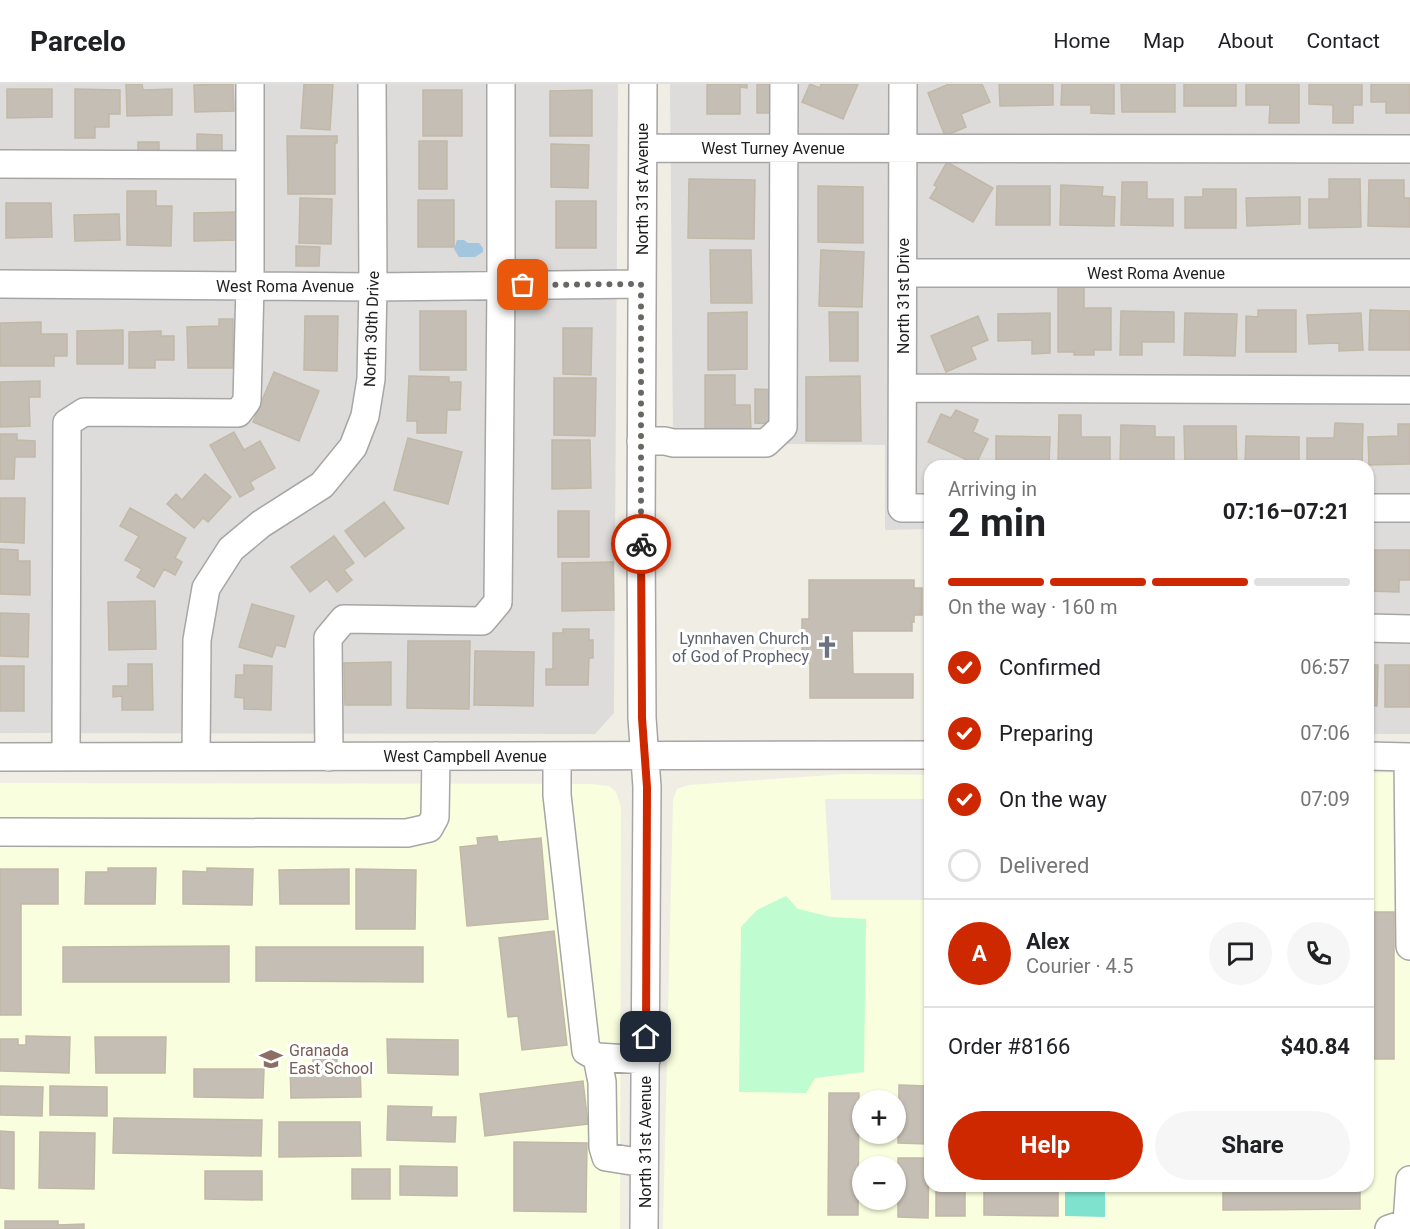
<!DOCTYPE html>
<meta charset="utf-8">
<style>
body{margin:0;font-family:Roboto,sans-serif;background:#f6f6f6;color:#202124;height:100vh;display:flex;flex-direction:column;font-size:22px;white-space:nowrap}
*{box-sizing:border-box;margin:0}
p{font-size:20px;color:#757577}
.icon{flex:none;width:33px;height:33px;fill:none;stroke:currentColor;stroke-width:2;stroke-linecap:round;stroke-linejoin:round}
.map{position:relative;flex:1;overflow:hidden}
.details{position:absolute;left:924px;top:376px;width:450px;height:732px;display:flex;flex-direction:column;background:#fff;border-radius:18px;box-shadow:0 2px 4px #0004}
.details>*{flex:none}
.fabs{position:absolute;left:852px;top:1006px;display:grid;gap:12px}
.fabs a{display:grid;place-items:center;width:54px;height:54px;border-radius:50%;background:#fff;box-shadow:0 2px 4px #0004;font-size:30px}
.pin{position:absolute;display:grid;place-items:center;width:51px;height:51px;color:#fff;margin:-26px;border-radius:12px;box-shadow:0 3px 9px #0006}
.courier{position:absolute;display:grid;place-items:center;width:60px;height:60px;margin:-30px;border:4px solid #cd2800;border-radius:50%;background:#fff;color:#222;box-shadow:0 2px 8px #0007}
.summary em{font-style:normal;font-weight:700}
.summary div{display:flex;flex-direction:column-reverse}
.summary{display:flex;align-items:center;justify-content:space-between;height:102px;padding:0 24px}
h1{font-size:39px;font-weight:700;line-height:45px}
.bar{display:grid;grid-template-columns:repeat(4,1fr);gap:9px 6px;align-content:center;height:72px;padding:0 24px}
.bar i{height:8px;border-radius:4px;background:#e0e0e0}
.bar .selected{background:#cd2800}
.bar p{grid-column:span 4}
.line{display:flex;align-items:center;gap:15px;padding:0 24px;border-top:2px solid #e0e0e0}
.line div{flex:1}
.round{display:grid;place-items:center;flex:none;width:63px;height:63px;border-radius:32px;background:#f6f6f6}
ol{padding:0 24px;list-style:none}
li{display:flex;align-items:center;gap:18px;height:66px}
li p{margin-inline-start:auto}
li .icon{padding:6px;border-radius:50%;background:#cd2800;color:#fff;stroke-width:4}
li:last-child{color:#757577}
li i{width:33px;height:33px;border:3px solid #e0e0e0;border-radius:50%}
.primary-button{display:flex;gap:12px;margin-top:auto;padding:12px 24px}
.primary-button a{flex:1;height:69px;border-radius:36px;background:#cd2800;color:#fff;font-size:24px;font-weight:700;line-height:69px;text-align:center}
.primary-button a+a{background:#f6f6f6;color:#202124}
header{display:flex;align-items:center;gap:36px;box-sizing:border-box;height:84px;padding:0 30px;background:#fff;border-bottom:2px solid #e0e0e0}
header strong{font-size:28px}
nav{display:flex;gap:33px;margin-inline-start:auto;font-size:21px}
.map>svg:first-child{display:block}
.residential{fill:#dddcdb}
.education{fill:#f9ffde;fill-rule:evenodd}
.park{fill:#bffcd0}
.pitch{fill:#7fe2cf}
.parking{fill:#ebebeb}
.water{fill:#a3c6df}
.building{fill:#c5beb4;stroke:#c2b8a6;stroke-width:1.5}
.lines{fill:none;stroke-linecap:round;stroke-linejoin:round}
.minor-casing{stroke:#a6a6a6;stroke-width:30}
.minor{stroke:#fff;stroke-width:27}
.done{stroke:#686764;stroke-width:6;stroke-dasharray:0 10.8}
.route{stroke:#cd2800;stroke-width:8}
.labels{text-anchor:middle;stroke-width:6;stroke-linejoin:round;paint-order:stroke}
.street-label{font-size:16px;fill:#1f1f1f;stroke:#fff}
.worship-label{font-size:16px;fill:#5b616d;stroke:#fff;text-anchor:end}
.education-label{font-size:16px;fill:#785e54;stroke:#fff;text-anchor:start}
</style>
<header>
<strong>Parcelo</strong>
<nav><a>Home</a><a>Map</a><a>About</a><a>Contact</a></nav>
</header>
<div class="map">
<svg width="1410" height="1145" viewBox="0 0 1410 1145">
<rect width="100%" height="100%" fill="#f0eee4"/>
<path class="residential" d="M 0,0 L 618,0 L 614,629 L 595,650 L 0,649 Z
M 670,0 L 1410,0 L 1410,650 L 1368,650 L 1368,382 L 930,382 L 930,445 L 885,446 L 885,361 L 673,359 Z"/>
<path class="education" d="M 1410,688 L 1410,1145 L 663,1145 L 673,716 L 677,705 L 689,701 L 845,690 L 930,691 L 930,1102 L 1368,1102 L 1368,691 L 1374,689 ZM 862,1017 L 896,1017 L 896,1050 L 862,1050 ZM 862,1083 L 896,1083 L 896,1116 L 862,1116 Z
M 0,699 L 592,700 L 609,702 L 616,708 L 621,723 L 620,1145 L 0,1145 Z"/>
<path class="park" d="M 786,812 L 798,825 L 831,833 L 866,835 L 864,988 L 815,994 L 806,1009 L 739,1008 L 741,843 L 757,826 Z"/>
<path class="pitch" d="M 1065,1103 L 1105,1103 L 1105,1133 L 1065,1132 Z"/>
<path class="parking" d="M 825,715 L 930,715 L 930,816 L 831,816 Z"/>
<path class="water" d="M 457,156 L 464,156 L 468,159 L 479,159 L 483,164 L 483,168 L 475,173 L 459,173 L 454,165 Z"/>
<path class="building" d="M 126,0 L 142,0 L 143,6 L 172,5 L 172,31 L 127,32 Z
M 233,0 L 234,27 L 195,28 L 194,1 Z
M 304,0 L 333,0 L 330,46 L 301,44 Z
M 707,0 L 747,0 L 747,4 L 740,3 L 740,30 L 707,30 Z
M 757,0 L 774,0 L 774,29 L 757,29 Z
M 810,0 L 820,4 L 821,0 L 858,0 L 843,35 L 802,18 Z
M 949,0 L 982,0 L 990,18 L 961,30 L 966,43 L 945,52 L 928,9 Z
M 999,0 L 1053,0 L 1053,21 L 1000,22 Z
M 1062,0 L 1114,0 L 1114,30 L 1091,29 L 1091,21 L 1061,21 Z
M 1121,0 L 1175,0 L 1175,28 L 1122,28 Z
M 1184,0 L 1236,0 L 1236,22 L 1184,22 Z
M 1246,0 L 1299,0 L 1299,39 L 1269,39 L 1270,21 L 1246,21 Z
M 1309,0 L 1362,0 L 1362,21 L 1353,21 L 1353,39 L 1333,39 L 1333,21 L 1309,20 Z
M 1371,0 L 1410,0 L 1410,29 L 1386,29 L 1386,18 L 1371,18 Z
M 7,5 L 52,5 L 52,33 L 7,34 Z
M 75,5 L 120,6 L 120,30 L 109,30 L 109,43 L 95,43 L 95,54 L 75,54 Z
M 423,6 L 462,6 L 462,52 L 423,52 Z
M 592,6 L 592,52 L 550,52 L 550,7 Z
M 197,50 L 222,51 L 222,73 L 197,72 Z
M 287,52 L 337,52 L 337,59 L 335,59 L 335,110 L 288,110 Z
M 419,57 L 447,57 L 447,105 L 419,105 Z
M 138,58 L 159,58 L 159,71 L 138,71 Z
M 551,60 L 589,61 L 588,104 L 551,103 Z
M 947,78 L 993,104 L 973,138 L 930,114 L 937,103 L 934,101 Z
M 689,95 L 755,96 L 754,155 L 688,154 Z
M 1329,95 L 1360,95 L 1361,143 L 1309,144 L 1309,115 L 1329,115 Z
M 1369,96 L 1404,96 L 1404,114 L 1410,114 L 1410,143 L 1368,142 Z
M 1122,98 L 1147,98 L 1147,115 L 1173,115 L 1173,142 L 1121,141 Z
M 1061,101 L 1103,103 L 1102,112 L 1115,113 L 1114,142 L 1060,141 Z
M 818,102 L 863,103 L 863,159 L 818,158 Z
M 997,102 L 1050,102 L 1050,141 L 996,141 Z
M 1203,105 L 1236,105 L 1236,144 L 1185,144 L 1185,113 L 1203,113 Z
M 127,107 L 156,107 L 156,122 L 172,122 L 171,162 L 127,161 Z
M 1300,113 L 1300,140 L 1247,142 L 1246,114 Z
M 300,114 L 332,115 L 331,160 L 299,159 Z
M 418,116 L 454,116 L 454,163 L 418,163 Z
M 556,117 L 596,117 L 596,164 L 556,164 Z
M 6,119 L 51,119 L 52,153 L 6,154 Z
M 239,128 L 239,156 L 194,157 L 194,129 Z
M 119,130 L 120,156 L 75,157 L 74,131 Z
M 296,162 L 320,163 L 319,182 L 296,182 Z
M 710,166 L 751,166 L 752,219 L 711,219 Z
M 821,166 L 864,168 L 862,223 L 819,222 Z
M 1058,202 L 1084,202 L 1084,224 L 1111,224 L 1111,266 L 1094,266 L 1094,271 L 1074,271 L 1074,268 L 1058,268 Z
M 1258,226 L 1296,226 L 1296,268 L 1246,268 L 1246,232 L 1258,233 Z
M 1370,226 L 1410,227 L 1410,266 L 1369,266 Z
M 420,227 L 466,227 L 466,286 L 420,286 Z
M 1121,227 L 1174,228 L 1174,258 L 1142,258 L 1142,271 L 1120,271 Z
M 747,228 L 747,285 L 708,286 L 708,229 Z
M 829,228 L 858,228 L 858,277 L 830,277 Z
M 1050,229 L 1050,269 L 1032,270 L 1032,256 L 998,257 L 998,230 Z
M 1185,229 L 1237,230 L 1235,272 L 1184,271 Z
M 1361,229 L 1363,266 L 1339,267 L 1339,259 L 1309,260 L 1307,231 Z
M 305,232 L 338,232 L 337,287 L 304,286 Z
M 978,232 L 988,256 L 971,263 L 976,275 L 946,288 L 931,252 Z
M 219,235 L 233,235 L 233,284 L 188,284 L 187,243 L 219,242 Z
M 41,238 L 41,250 L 67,250 L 67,272 L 54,272 L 54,282 L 0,282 L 0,239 Z
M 563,244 L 592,244 L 591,291 L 563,290 Z
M 123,246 L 123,280 L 77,280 L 77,247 Z
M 161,247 L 161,252 L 174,252 L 174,276 L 155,276 L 155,284 L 129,284 L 129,248 Z
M 274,288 L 319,307 L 299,357 L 253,338 Z
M 705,291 L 735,291 L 735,321 L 750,321 L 751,346 L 705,346 Z
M 409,292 L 449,293 L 449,298 L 461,298 L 460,326 L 447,326 L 446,349 L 417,349 L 417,337 L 407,337 Z
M 860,292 L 861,357 L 806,357 L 806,293 Z
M 554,294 L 596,294 L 595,352 L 554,351 Z
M 40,297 L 40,313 L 29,313 L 30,342 L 0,343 L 0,298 Z
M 755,305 L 775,306 L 775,340 L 755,339 Z
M 956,326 L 978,336 L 973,348 L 988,355 L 976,380 L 928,358 L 941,330 L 951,334 Z
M 1059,331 L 1081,331 L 1081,353 L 1110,353 L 1110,381 L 1058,380 Z
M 1335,339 L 1363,340 L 1362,382 L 1340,382 L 1340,381 L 1307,381 L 1307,354 L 1334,354 Z
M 1398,340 L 1410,340 L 1410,380 L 1369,381 L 1368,353 L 1398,352 Z
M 1121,341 L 1155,342 L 1155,353 L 1174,353 L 1174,381 L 1120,381 Z
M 1184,342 L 1236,342 L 1237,382 L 1185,382 Z
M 234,348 L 244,366 L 260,357 L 275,384 L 250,398 L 254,405 L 240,413 L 210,361 Z
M 0,350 L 17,350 L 17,356 L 35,357 L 35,373 L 15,373 L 14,395 L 0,395 Z
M 996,352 L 1050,353 L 1049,381 L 996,381 Z
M 1246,352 L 1299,353 L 1299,381 L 1245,380 Z
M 408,354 L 462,368 L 448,420 L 394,406 Z
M 552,356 L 590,356 L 591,404 L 552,405 Z
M 205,390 L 231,413 L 208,438 L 203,434 L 194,444 L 167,420 L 176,410 L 182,416 Z
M 0,414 L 25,414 L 24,459 L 0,458 Z
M 384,418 L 404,444 L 365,473 L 345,447 Z
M 130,424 L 186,454 L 175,474 L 182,478 L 175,491 L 164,485 L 154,503 L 137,493 L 142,485 L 125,476 L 139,452 L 120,442 Z
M 558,427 L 589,427 L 589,473 L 558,473 Z
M 334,452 L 354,479 L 344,486 L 352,496 L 337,508 L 327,495 L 310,508 L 291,483 Z
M 0,465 L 18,466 L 18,477 L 30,477 L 30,511 L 0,510 Z
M 1368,466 L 1410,466 L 1410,496 L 1399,496 L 1399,508 L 1368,507 Z
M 613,478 L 614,526 L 562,527 L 562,479 Z
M 809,496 L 914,496 L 914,504 L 922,504 L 922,531 L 914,531 L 914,538 L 912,538 L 912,547 L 852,547 L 853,590 L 913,590 L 913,614 L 810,614 L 810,579 L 802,579 L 802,535 L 809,535 Z
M 155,517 L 156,565 L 109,566 L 108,518 Z
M 252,520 L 294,532 L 285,563 L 276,561 L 272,573 L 239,563 Z
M 0,529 L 29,530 L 28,573 L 0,572 Z
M 563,545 L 589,545 L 589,556 L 593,556 L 593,574 L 589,574 L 588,601 L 546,601 L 546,585 L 553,585 L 553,549 L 563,549 Z
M 408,557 L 470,557 L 469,625 L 407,624 Z
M 475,567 L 534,568 L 533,622 L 474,621 Z
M 391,578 L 391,621 L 345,621 L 344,579 Z
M 128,580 L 152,580 L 153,626 L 122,626 L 122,612 L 113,613 L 113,602 L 128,602 Z
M 244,581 L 272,582 L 271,626 L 244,625 L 244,614 L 235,613 L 236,591 L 244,591 Z
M 1368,581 L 1378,581 L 1377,622 L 1368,621 Z
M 1385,581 L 1410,581 L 1410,623 L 1385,623 Z
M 0,582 L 24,582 L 24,627 L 0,627 Z
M 497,752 L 498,758 L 541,754 L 548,835 L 467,842 L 460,763 L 478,761 L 477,754 Z
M 108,784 L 156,784 L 155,820 L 85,820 L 86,788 L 108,788 Z
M 207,784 L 253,785 L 252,821 L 183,820 L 183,787 L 207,788 Z
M 0,785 L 58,785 L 58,820 L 21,820 L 21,931 L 0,931 Z
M 349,785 L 349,820 L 280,820 L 279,786 Z
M 356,785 L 416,786 L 415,845 L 356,845 Z
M 1368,828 L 1394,828 L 1394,975 L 1368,975 Z
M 554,847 L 567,961 L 522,966 L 518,932 L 508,933 L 499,854 Z
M 229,862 L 229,898 L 63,898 L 63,863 Z
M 256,863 L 423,863 L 423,898 L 256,897 Z
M 26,952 L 70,953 L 69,989 L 0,987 L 0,955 L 18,955 L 18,961 L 26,961 Z
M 95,953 L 166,953 L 165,989 L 96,989 Z
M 387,955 L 458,956 L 458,991 L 388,989 Z
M 337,975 L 337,981 L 360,981 L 361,1013 L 291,1014 L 290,981 L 313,981 L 313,976 Z
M 194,985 L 264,985 L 263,1014 L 194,1013 Z
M 583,997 L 588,1040 L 485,1052 L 480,1010 Z
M 899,1001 L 928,1002 L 928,1060 L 898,1059 Z
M 0,1002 L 43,1003 L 42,1032 L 0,1031 Z
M 50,1002 L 107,1003 L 107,1032 L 50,1031 Z
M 829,1009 L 859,1009 L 858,1131 L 828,1131 Z
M 388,1022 L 432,1023 L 431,1033 L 456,1033 L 455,1058 L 387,1056 Z
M 114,1034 L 262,1036 L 261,1072 L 113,1069 Z
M 279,1038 L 360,1038 L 361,1072 L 279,1073 Z
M 0,1047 L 14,1048 L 14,1105 L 0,1104 Z
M 40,1048 L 95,1049 L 94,1105 L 39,1104 Z
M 514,1058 L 587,1059 L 586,1128 L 514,1127 Z
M 898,1074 L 929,1074 L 928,1134 L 898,1133 Z
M 400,1082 L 457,1083 L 457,1112 L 400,1111 Z
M 352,1085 L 390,1085 L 390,1115 L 352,1115 Z
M 205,1087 L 262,1087 L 262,1116 L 205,1115 Z
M 936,1102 L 965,1102 L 965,1132 L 936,1132 Z
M 984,1102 L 1058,1102 L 1058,1132 L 984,1131 Z
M 1223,1102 L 1360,1102 L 1360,1125 L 1223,1126 Z
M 5,1137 L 58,1137 L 58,1141 L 84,1140 L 84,1145 L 5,1145 Z"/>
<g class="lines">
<g class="minor-casing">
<path id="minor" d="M 643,0 L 641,451 L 642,634 L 647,703 L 644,1145
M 903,0 L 902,424 L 930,424
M 643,64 L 1410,65
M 0,80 L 250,81
M 903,189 L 1410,189
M 0,200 L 373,203 L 641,200
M 903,304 L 1410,306
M 641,357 L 665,357 L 673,359 L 766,359 L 783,343 L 784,0
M 1368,424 L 1410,424
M 1368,544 L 1410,545
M 196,672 L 197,556 L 206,504 L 231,465 L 261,440 L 322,401 L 353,363 L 365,332 L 371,295 L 373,203 L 372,0
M 557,672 L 557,711 L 586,967 L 597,973 L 646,976
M 1368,672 L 1410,673
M 0,673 L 930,671
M 66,673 L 67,339 L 84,328 L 238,329 L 247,317 L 250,202 L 250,0
M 329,673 L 328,554 L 344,535 L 482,537 L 498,518 L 501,201 L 501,0
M 1408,673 L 1410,862
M 0,748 L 407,749 L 429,744 L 435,733 L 436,672
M 597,973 L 602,998 L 603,1063 L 606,1073 L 644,1079
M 1389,1145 L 1407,1139 L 1410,1096"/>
</g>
<use href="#minor" class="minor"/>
</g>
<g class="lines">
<path class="done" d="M 523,201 L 641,200 L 641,460"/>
<path class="route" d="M 641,460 L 642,634 L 647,703 L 646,953"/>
</g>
<defs>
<g id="church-bare" transform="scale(1.8)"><path d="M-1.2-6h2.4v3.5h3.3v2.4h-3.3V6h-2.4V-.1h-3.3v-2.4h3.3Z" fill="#6b7280" stroke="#fff" stroke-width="2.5" paint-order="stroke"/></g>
<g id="school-bare" transform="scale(1.8)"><path d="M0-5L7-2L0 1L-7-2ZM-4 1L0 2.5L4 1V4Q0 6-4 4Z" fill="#8d6e63" stroke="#fff" stroke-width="2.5" paint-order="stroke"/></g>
</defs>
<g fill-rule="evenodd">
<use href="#church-bare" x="827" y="563"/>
<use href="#school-bare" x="271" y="975"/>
</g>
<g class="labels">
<g class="street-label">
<text x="773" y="70">West Turney Avenue</text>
<text transform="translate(642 105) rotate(-90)" y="6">North 31st Avenue</text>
<text x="1156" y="195">West Roma Avenue</text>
<text x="285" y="208">West Roma Avenue</text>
<text transform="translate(903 212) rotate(-90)" y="6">North 31st Drive</text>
<text transform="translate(371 245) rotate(-88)" y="6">North 30th Drive</text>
<text x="465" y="678">West Campbell Avenue</text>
<text transform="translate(645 1058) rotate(-90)" y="6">North 31st Avenue</text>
</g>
<g class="worship-label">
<text x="809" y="560">Lynnhaven Church<tspan x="809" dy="18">of God of Prophecy</tspan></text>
</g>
<g class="education-label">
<text x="289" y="972">Granada<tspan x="289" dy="18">East School</tspan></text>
</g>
</g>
</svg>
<div class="fabs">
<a>+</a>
<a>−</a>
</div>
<div class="pin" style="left:523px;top:201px;background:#ea580c"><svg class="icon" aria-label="bag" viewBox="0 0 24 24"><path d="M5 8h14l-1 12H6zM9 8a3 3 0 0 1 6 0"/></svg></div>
<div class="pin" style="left:646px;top:953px;background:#1f2937"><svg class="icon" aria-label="home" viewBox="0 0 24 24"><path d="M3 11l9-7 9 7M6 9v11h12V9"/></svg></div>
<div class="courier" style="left:641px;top:460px"><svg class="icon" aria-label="bike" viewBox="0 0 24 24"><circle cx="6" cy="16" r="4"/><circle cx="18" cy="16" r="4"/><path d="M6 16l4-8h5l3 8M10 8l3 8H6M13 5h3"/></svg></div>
<section class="details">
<div class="summary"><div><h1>2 min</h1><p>Arriving in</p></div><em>07:16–07:21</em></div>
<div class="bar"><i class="selected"></i><i class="selected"></i><i class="selected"></i><i></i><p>On the way · 160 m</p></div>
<ol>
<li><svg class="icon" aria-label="check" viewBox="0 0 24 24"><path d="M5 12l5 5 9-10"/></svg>Confirmed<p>06:57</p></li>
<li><svg class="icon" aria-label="check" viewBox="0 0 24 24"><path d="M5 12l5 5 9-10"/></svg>Preparing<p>07:06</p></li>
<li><svg class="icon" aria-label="check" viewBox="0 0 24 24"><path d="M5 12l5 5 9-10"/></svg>On the way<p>07:09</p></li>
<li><i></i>Delivered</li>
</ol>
<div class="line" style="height:108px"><b class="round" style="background:#cd2800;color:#fff">A</b><div><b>Alex</b><p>Courier · 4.5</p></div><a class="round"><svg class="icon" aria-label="chat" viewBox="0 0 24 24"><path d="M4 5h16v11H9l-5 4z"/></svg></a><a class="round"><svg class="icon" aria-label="phone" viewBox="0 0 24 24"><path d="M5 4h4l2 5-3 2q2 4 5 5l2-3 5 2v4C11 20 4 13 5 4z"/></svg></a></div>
<div class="line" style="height:78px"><div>Order #8166</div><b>$40.84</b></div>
<div class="primary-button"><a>Help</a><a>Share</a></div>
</section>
</div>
